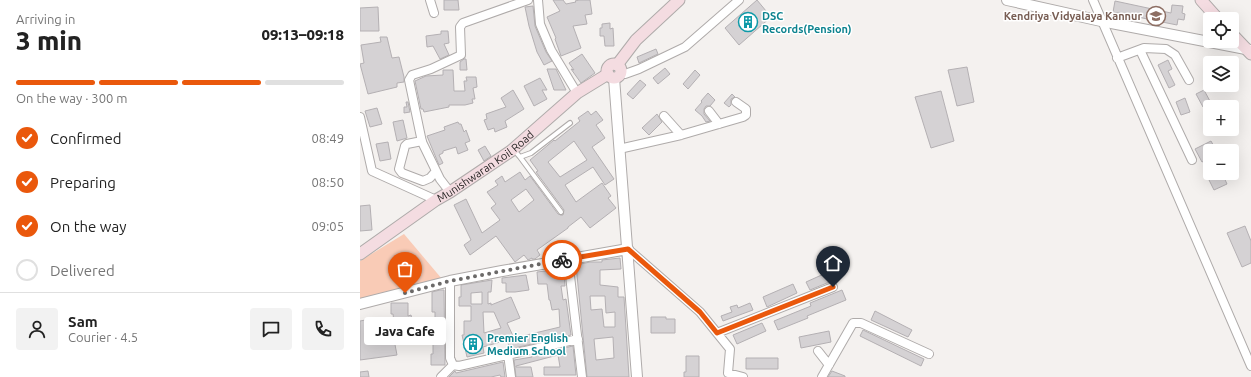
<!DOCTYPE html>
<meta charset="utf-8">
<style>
body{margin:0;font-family:Ubuntu,sans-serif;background:#f2f2f2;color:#222;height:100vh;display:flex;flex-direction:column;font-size:15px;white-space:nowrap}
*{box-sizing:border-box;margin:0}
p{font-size:13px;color:#767676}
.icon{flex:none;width:22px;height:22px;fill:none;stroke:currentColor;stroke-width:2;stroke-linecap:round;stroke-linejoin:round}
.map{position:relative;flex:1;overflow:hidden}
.drawer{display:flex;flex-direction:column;background:#fff;width:360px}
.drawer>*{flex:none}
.tools{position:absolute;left:843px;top:12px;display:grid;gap:8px}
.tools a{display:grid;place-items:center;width:36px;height:36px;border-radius:4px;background:#fff;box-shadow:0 4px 16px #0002;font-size:20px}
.pin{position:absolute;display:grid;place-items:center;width:34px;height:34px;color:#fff;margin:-41px -17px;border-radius:50% 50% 50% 0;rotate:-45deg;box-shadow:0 0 4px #0007}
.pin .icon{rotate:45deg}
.courier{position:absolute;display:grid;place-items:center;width:40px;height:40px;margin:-20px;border:3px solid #ea580c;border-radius:50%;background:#fff;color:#222;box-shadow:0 1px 5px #0007}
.bubble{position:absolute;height:28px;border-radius:4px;background:#fff;box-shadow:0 4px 16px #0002;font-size:13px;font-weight:800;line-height:28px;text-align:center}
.overview em{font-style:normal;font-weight:800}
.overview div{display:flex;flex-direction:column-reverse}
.overview{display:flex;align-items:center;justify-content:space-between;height:68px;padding:0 16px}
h1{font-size:26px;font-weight:800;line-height:30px}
.bar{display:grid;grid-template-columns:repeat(4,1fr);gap:6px 4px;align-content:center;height:48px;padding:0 16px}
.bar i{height:5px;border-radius:3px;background:#e0e0e0}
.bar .selected{background:#ea580c}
.bar p{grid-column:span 4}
.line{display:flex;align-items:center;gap:10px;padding:0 16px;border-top:1px solid #e0e0e0}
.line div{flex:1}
.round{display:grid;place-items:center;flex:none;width:42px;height:42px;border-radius:4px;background:#f2f2f2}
ol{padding:0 16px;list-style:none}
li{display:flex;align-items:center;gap:12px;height:44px}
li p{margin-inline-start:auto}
li .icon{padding:4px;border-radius:50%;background:#ea580c;color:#fff;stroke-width:4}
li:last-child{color:#767676}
li i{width:22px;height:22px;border:2px solid #e0e0e0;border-radius:50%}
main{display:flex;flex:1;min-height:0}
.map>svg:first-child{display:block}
.green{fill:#f9cbb6}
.building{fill:#d5d2d4;stroke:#b4b0b3;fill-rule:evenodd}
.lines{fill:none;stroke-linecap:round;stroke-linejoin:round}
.service-casing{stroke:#afabaa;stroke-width:6}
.minor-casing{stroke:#afabaa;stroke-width:10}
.tertiary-casing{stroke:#afabaa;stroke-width:12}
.secondary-casing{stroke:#afabaa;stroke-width:13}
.service{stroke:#fff;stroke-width:4}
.minor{stroke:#fff;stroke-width:8}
.tertiary{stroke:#fff;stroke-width:10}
.secondary{stroke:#f4dce1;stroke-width:11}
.done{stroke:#6c6a69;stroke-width:4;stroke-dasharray:0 7.2}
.route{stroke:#ea580c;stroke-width:5}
.labels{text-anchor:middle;stroke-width:3;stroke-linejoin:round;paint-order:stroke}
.culture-label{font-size:11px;font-weight:bold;fill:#0d838f;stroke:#fff;text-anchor:start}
.education-label{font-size:11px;font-weight:bold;fill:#785e54;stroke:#fff;text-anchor:end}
.street-label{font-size:11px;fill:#232221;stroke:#fff}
</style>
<main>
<section class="drawer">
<div class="overview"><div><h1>3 min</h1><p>Arriving in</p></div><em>09:13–09:18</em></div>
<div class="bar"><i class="selected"></i><i class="selected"></i><i class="selected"></i><i></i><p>On the way · 300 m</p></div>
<ol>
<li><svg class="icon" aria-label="check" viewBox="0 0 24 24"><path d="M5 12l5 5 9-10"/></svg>Confirmed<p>08:49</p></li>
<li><svg class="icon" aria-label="check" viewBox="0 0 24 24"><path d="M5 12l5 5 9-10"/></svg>Preparing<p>08:50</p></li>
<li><svg class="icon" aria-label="check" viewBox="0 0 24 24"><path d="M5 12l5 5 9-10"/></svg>On the way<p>09:05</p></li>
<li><i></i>Delivered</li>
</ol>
<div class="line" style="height:72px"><a class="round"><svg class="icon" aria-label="person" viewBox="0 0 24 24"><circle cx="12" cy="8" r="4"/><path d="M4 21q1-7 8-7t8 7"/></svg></a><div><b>Sam</b><p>Courier · 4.5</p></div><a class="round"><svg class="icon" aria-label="chat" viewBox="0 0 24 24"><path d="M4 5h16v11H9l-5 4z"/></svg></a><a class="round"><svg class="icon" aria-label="phone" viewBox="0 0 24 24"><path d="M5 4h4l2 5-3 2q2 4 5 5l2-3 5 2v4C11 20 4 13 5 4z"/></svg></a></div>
</section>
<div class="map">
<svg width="891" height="377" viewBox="0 0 891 377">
<rect width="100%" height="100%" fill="#f4f1ef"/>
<path class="green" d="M 44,234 L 82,279 L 0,300 L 0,261 Z"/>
<path class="building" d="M 84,0 L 98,0 L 99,10 L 84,10 Z
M 193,0 L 203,0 L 206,4 L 216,2 L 215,1 L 219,0 L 230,0 L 232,14 L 225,15 L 227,24 L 213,26 L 221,48 L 201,56 L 195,39 L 196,38 L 187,17 L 200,11 Z
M 397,0 L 411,17 L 379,45 L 365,28 Z
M 755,1 L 811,13 L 812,5 L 823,6 L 822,13 L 825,14 L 824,20 L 818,19 L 817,25 L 753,12 Z
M 173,6 L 175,26 L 186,52 L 192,61 L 184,65 L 177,52 L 169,26 L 165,7 Z
M 18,7 L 19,31 L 0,31 L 0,8 Z
M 250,23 L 250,29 L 253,28 L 254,46 L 245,46 L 244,36 L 240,36 L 240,28 L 242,28 L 242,24 Z
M 81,31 L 88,31 L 89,43 L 84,44 L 89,55 L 80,59 L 73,46 L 67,47 L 66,36 L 81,34 Z
M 20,37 L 27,37 L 32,58 L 39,57 L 44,77 L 44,82 L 37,83 L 37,87 L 8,94 L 0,64 L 4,63 L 1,45 L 21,42 Z
M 296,49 L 298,54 L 279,63 L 277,57 Z
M 222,54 L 235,73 L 221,83 L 211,69 L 214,70 L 209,63 Z
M 104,59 L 106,59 L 107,70 L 100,70 L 100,62 Z
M 808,60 L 812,69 L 808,71 L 815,85 L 809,88 L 798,65 Z
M 607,67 L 614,102 L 597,106 L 588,70 Z
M 305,68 L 310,74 L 298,84 L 293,78 Z
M 187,69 L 196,69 L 206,90 L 194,90 Z
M 83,70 L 93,70 L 94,91 L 105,91 L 104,81 L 107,81 L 106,77 L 116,77 L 117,87 L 113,88 L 115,99 L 112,99 L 113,103 L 105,105 L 89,105 L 89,107 L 64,112 L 63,109 L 61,109 L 55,81 L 66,76 L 83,75 Z
M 335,70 L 340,75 L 328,89 L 323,84 Z
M 180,78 L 187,90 L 182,90 L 187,99 L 174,106 L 164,86 Z
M 280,80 L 286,85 L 273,99 L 267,94 Z
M 153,90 L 164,109 L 145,121 L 147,127 L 135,132 L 134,128 L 128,130 L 124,120 L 127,119 L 126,114 L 146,107 L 141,98 Z
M 844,90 L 851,103 L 843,107 L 836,94 Z
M 581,91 L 594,141 L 571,148 L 555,97 Z
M 348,93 L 355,100 L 350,106 L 346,106 L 344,109 L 344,114 L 350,121 L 346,122 L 342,116 L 335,110 L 342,102 L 341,101 Z
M 372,94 L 375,97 L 371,99 L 371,105 L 369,107 L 364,103 Z
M 825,98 L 830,112 L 821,115 L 816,102 Z
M 46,102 L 48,102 L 50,112 L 44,113 L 44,107 L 47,107 Z
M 17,108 L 22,124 L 10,127 L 5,111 Z
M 228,111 L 231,115 L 236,111 L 243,120 L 236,125 L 245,138 L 232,147 L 254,179 L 245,185 L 233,167 L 205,185 L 216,202 L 242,183 L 251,196 L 248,198 L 256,208 L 230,228 L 221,217 L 208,227 L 208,228 L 177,250 L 180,255 L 175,259 L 172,259 L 172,258 L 168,260 L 164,255 L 155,262 L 136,236 L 110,255 L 104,245 L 111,240 L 94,205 L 106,199 L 122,233 L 140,220 L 131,208 L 136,204 L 127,192 L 138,185 L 135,181 L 142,176 L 145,182 L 160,172 L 165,180 L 170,176 L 198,214 L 201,215 L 203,215 L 204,210 L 176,172 L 178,171 L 170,160 L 194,140 L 195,141 L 220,121 L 218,118 ZM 214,141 L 227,160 L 200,177 L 188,162 ZM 166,189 L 174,200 L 159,212 L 151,200 Z
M 297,114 L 302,122 L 289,135 L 282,128 Z
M 43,120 L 47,138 L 37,141 L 33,122 Z
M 98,122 L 99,124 L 101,124 L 104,132 L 106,130 L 110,141 L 105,143 L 108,150 L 98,154 L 96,147 L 83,151 L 83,153 L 79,155 L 83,163 L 79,165 L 67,136 L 85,130 L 84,127 Z
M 851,141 L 856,150 L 850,151 L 850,158 L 842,162 L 835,149 Z
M 28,142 L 31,159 L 20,161 L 16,144 Z
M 125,146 L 131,156 L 124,161 L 118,150 Z
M 854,173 L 862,173 L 867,184 L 854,190 L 849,180 L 856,177 Z
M 10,205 L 12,230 L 0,231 L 0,206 Z
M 885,226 L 891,241 L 891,263 L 882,267 L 867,233 Z
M 260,258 L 261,269 L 240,270 L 240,285 L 258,287 L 258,297 L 264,297 L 269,377 L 227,377 L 216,265 L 230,262 L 242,262 L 242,260 ZM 230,296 L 245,296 L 246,313 L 255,312 L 255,327 L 244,327 L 242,309 L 231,310 ZM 253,337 L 254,358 L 236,360 L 234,339 Z
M 475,269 L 479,278 L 450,290 L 446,282 Z
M 194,270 L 194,273 L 204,273 L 205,286 L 201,286 L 203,300 L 206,299 L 211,335 L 150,349 L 147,340 L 123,347 L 124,353 L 107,357 L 102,335 L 104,335 L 104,321 L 111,321 L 111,306 L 99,306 L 99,297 L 101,297 L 101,285 L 132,280 L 131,292 L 128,292 L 128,304 L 131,303 L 131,305 L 151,297 L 160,318 L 147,323 L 154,338 L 200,327 L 199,309 L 192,310 L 190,300 L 189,300 L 187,284 L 178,284 L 177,272 ZM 122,292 L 122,304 L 111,304 L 111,293 ZM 123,312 L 134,312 L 141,328 L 124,333 Z
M 166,275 L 169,290 L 155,292 L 146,292 L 146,283 L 142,283 L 142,278 Z
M 433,284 L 437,293 L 407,307 L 403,297 Z
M 80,290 L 84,290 L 85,365 L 71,365 L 71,354 L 73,354 L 73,337 L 74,337 L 74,329 L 75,329 L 75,312 L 72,312 L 72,292 Z
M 482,290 L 486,300 L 447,316 L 448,318 L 418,330 L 414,321 L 451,306 L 450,303 Z
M 31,303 L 48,303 L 48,316 L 51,315 L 53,324 L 46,325 L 47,329 L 35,331 L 33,314 L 31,314 Z
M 390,303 L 393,310 L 363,321 L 361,316 L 372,312 L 370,307 L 377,305 L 378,308 Z
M 515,311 L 552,330 L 548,337 L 511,320 Z
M 291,317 L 306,317 L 306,319 L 315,319 L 315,333 L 291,333 Z
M 11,319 L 13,332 L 32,329 L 37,355 L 0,360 L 0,321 Z
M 402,323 L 406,331 L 377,344 L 373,335 Z
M 503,330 L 564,359 L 561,366 L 500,336 Z
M 469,331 L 471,342 L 441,348 L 439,337 Z
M 213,346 L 216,375 L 184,375 L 184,367 L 200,367 L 198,355 L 156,366 L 156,367 L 171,367 L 173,377 L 156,377 L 154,360 L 172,357 L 172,355 Z
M 326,356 L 339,356 L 339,377 L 324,377 L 324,372 L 326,372 Z
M 386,358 L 418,358 L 418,369 L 386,369 Z
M 143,362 L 145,377 L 141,377 L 140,375 L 131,377 L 89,377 L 95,371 L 96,373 Z
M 8,371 L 9,377 L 0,377 L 0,372 Z
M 472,371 L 485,376 L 485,377 L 468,377 Z"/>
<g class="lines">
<g class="service-casing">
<path id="service" d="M 153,149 L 160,157 L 171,153 L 210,123
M 160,157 L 201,212"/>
</g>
<g class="minor-casing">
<path id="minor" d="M 70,0 L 74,13
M 178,0 L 180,24 L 191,50 L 217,93
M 733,0 L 891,366
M 780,50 L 832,160
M 757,58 L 784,48 L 806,49 L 815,55 L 829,80
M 261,72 L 265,74 L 279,69 L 325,47 L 379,0
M 349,111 L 359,124
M 304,116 L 321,135
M 0,117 L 12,171 L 76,200
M 62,141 L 47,144 L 45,146 L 39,169 L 42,173 L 63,181 L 70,178 L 76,171
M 259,149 L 321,135 L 383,117 L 386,115 L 386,109 L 376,102
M 90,192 L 80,179 L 62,142 L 49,80 L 52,75 L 71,69 L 101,55 L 100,27 L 103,23 L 168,0
M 268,249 L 340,312 L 370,349 L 368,373 L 383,377
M 208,259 L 222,377
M 90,281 L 90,358 L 93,365
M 357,333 L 473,287
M 458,351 L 469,365
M 148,354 L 151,377
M 93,365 L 99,366 L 218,339
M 81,377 L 93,365
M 462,377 L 493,323 L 501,323 L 569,354"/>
</g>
<g class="tertiary-casing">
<path id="tertiary" d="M 647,0 L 741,21 L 891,50
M 254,78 L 277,377
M 0,304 L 90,281 L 142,271 L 268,249"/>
</g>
<g class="secondary-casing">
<g id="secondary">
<path d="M 841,0 L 858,19"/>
<path d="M 872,34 L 891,54"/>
<circle cx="254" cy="71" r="7"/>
<path d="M 257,65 L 276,40 L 319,0"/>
<path id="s1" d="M 0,254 L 76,200 L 90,192 L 151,151 L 217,93 L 248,74"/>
</g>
</g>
<use href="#service" class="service"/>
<use href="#minor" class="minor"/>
<use href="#tertiary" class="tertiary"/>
<use href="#secondary" class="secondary"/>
</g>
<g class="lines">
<path class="done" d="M 45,293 L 90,281 L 202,260"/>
<path class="route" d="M 202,260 L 268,249 L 340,312 L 357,333 L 473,287"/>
</g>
<defs>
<g id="school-ring" transform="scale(1)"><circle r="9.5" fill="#fff" stroke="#8d6e63" stroke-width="1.5"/><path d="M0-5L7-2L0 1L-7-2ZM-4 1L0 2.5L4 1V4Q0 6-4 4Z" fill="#8d6e63"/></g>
<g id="building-ring" transform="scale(1)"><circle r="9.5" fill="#fff" stroke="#0f9aa8" stroke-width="1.5"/><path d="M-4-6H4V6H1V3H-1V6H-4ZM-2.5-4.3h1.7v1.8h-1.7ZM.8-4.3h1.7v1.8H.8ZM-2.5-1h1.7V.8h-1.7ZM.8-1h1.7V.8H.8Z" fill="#0f9aa8"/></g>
</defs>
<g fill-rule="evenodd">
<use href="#school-ring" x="796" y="16"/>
<use href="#building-ring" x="388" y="22"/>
<use href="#building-ring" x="113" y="344"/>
</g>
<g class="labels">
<g class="culture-label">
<text x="402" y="20">DSC<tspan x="402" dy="13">Records(Pension)</tspan></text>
<text x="127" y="342">Premier English<tspan x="127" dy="13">Medium School</tspan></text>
</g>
<g class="education-label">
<text x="782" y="20">Kendriya Vidyalaya Kannur</text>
</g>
<g class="street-label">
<text dy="4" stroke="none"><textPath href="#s1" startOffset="153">Munishwaran Koil Road</textPath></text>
</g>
</g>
</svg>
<div class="tools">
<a><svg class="icon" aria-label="locate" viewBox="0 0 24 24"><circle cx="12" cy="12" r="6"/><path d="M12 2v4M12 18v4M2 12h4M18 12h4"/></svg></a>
<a><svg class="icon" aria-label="layers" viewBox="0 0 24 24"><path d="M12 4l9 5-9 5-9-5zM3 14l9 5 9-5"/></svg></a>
<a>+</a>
<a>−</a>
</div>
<div class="pin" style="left:45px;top:293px;background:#ea580c"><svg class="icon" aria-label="bag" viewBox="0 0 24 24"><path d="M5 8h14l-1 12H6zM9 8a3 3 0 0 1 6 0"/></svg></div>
<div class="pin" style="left:473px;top:287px;background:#1f2937"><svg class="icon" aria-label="home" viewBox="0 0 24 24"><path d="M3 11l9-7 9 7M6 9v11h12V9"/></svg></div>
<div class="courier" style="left:202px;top:260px"><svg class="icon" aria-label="bike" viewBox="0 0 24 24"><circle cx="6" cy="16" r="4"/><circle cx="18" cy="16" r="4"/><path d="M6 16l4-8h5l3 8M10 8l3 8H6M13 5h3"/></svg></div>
<div class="bubble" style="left:4px;top:317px;width:82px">Java Cafe</div>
</div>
</main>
